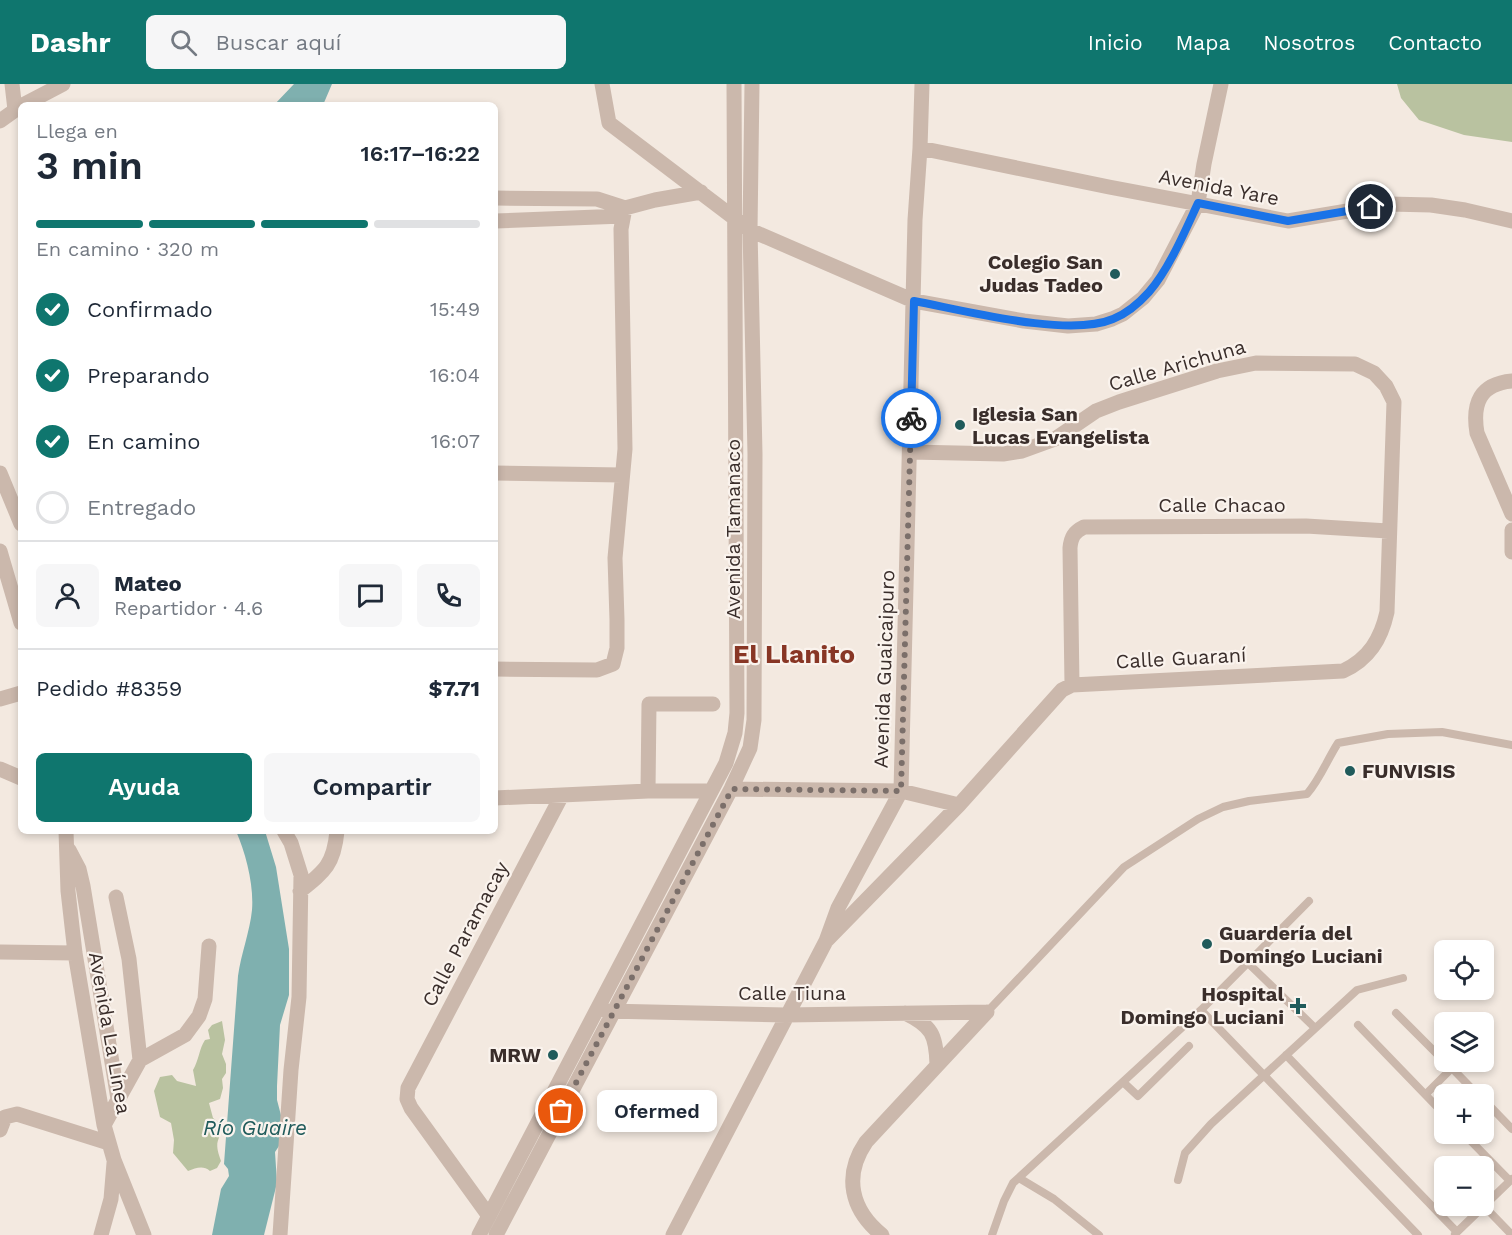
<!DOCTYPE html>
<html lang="es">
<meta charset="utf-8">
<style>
body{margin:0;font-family:"Work Sans",sans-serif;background:#f6f6f7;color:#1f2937;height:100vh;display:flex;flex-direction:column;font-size:22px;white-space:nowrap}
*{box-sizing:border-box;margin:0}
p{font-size:20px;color:#747a83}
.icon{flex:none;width:33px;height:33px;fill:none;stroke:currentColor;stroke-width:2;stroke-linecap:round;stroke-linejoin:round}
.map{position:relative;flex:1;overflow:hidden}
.panel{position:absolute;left:18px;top:18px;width:480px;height:732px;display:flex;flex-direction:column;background:#fff;border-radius:9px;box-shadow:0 3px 9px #0003}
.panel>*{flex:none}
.tools{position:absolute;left:1434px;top:856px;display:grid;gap:12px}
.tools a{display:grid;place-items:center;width:60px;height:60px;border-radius:9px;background:#fff;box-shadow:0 3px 9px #0003;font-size:30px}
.pin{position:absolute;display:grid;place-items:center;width:51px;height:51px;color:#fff;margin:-26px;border:3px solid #fff;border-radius:50%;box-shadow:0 2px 6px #0007}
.courier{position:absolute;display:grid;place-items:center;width:60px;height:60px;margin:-30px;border:4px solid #1a73e8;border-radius:50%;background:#fff;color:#222;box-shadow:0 2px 8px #0007}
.bubble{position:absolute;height:42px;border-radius:9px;background:#fff;box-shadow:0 3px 9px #0003;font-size:20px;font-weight:600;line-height:42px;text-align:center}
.head em{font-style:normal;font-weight:600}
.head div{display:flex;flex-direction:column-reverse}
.head{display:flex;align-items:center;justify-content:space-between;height:102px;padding:0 18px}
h1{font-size:39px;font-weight:600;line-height:45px}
.bar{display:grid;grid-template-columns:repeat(4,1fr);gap:9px 6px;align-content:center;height:72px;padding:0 18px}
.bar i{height:8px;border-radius:4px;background:#e0e1e3}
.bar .current{background:#0f766e}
.bar p{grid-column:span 4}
.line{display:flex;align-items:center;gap:15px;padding:0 18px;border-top:2px solid #e0e1e3}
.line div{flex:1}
.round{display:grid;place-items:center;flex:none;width:63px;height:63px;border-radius:9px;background:#f6f6f7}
ol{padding:0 18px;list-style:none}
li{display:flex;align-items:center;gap:18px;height:66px}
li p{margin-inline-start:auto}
li .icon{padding:6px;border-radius:50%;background:#0f766e;color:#fff;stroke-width:4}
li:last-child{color:#747a83}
li i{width:33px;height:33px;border:3px solid #e0e1e3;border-radius:50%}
.button{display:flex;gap:12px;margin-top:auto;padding:12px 18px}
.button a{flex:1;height:69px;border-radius:9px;background:#0f766e;color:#fff;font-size:24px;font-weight:600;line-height:69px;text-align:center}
.button a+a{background:#f6f6f7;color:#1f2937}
header{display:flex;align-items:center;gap:36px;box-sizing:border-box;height:84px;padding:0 30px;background:#0f766e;color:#fff}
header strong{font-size:28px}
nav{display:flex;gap:33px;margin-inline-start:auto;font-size:21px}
.search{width:420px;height:54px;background:#f6f6f7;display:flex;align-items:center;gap:15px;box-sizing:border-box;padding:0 21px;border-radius:9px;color:#747a83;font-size:22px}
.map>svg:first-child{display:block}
.green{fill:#b9c2a0}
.water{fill:#7fb0af}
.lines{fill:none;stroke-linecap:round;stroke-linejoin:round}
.lane{stroke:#cbb8ac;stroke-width:8}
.street{stroke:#cbb8ac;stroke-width:15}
.done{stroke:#7b6f6a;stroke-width:6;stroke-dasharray:0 10.8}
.route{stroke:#1a73e8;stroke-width:8}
.poi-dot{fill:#205b5b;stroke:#faf3ed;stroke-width:2}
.labels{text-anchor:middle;stroke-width:4.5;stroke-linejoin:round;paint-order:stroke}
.street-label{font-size:20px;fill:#3a2e2b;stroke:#faf3ed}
.poi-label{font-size:20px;font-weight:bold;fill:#3a2e2b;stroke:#faf3ed;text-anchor:end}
.water-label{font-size:21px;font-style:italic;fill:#205b5b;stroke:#faf3ed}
.district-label{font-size:26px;font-weight:bold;fill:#883625;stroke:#faf3ed}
</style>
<header>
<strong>Dashr</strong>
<div class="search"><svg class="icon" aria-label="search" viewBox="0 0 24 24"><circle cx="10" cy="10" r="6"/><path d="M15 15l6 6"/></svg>Buscar aquí</div>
<nav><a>Inicio</a><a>Mapa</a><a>Nosotros</a><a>Contacto</a></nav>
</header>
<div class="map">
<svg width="1512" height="1151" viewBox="0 0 1512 1151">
<rect width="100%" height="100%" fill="#f3e9e0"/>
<path class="green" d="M 1397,0 L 1512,0 L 1512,58 L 1464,51 L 1419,36 L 1401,14 Z
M 222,937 L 225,956 L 222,970 L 226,980 L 226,989 L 222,995 L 223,1004 L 220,1015 L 209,1019 L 213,1034 L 222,1041 C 220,1059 213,1055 221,1077 L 217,1084 L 210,1087 C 203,1081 196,1084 188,1087 L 173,1069 L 174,1056 L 171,1039 L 160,1033 L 154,1007 L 160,993 L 172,991 L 177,997 L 196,1002 L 193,986 C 199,976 199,965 205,956 L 210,955 L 208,946 L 212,941 Z"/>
<path class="water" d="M 294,0 L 332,0 L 323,21 L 274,21 Z
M 236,747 L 265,747 L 276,783 L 289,865 L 289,911 L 280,941 L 277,1002 L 277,1016 L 283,1039 L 279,1062 L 275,1068 L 277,1099 L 264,1151 L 212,1151 L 221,1105 L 229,1092 L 228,1085 L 224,1080 L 238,892 C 241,870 250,847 252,826 C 254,801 246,770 236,747 Z"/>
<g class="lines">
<path class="lane" d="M 1248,879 L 1315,944
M 1201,926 L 1418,1151
M 987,928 L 1124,783 L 1198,735 L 1223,723 L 1249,717 L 1307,710 C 1320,695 1327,676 1338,659 L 1388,650 L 1442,648 L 1512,661
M 1396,929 L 1444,977
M 1358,941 L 1444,1030
M 1286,971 L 1457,1148
M 1446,978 L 1478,1011
M 1123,998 L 1138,1012 L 1189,962
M 1426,1010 L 1452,984
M 1484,1016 L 1512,1045
M 1464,1050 L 1510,1097
M 1019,1094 L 1054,1115 L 1099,1151
M 1178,1096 L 1185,1069 L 1211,1040 L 1357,906 L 1403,894
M 1484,1122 L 1512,1151
M 1455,1150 L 1512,1095
M 992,1151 L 1004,1117 L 1013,1099 L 1201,926 L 1309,817"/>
<path class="street" d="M 12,0 L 15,26
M 602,0 L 609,39 L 750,146 L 914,217 L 1024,237 L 1068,242 L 1096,240 L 1112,235 L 1123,230 L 1143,214 L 1158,196 L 1198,119 L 1204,80 L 1221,0
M 23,21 L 63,0
M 0,37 L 21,22
M 920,64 L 1109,103 L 1288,137 L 1389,120 L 1431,121 L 1465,126 L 1512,137
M 495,114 L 597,115 L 625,124 L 655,116 L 701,108
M 495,137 L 623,132
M 1512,297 C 1480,300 1472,319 1477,349 L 1512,430
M 0,389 L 21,440
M 495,389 L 622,391
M 1512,446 L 1512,468
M 0,467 L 21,539
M 495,585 L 597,586 L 613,580 L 617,564 L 617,536 L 615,474 L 625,365 L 621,145 L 625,124
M 1072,601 L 1070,464 C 1071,453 1074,448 1084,443 L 1306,442 L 1388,447
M 0,615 L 21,609
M 0,685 L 21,694
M 731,705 L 901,707 L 959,721
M 648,707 L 649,620 L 713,620
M 495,714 L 648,707 L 711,707
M 66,747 L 68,807 L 75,869 L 104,1041 L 114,1076 L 144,1151
M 69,766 L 79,785 L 83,802 L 118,1015
M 300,807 C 325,787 334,780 337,747
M 116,813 L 129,875 L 140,976
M 826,857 L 959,721 L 1062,606 L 1072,601 L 1343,587 C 1369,575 1381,555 1387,528 L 1394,318 L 1386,302 L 1374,289 L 1355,280 L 1256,279 L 1217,287 L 1119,318 L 1096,327 L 1055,355 L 1022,367 L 1003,370 L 911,368
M 0,868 L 75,869
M 606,927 L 786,931 L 987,928
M 905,929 C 932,942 936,951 937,980
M 104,1041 L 140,976 L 185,951 L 199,932 L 205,915 L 209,862
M 0,1046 L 5,1033 L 17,1030 L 109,1059
M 489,1132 L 411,1024 L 407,1015 L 408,1004 L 562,711
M 101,1151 L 111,1115 L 114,1079
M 280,1151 L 291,986 L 299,913 L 301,791 L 291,759 L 284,747
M 479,1151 L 726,679 L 735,649 L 737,629 L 734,0
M 496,1151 L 731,705 L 750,664 L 754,636 L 755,370 L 750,146 L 752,0
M 673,1151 L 826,857 L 838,824 L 901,707 L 915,136 L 920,64 L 922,0
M 882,1151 C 851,1126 843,1092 866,1058 L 987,928"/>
</g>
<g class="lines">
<path class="done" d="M 561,1027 L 732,705 L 901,707 L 911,334"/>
<path class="route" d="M 911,334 L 914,217 C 963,226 1068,254 1113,235 C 1126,230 1140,218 1149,208 C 1169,185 1185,147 1198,119 L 1288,137 L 1371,123"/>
</g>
<g class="poi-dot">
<circle cx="1115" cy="190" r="6"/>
<circle cx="960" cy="341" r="6"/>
<circle cx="1350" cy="687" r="6"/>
<circle cx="1207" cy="860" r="6"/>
<path d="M1295 913h6v6h6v6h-6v6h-6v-6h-6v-6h6z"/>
<circle cx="553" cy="971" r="6"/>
</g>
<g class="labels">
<g class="street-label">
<text transform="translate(1219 103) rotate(11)" y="7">Avenida Yare</text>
<text transform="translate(1177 281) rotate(-16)" y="7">Calle Arichuna</text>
<text x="1222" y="428">Calle Chacao</text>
<text transform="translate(733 445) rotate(-90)" y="7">Avenida Tamanaco</text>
<text transform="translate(1181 574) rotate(-3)" y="7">Calle Guaraní</text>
<text transform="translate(884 585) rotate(-88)" y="7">Avenida Guaicaipuro</text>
<text transform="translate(465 850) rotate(-62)" y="7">Calle Paramacay</text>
<text x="792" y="916">Calle Tiuna</text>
<text transform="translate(110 949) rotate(80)" y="7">Avenida La Línea</text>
</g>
<g class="poi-label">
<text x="1103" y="185">Colegio San<tspan x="1103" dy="23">Judas Tadeo</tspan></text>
<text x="972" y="337" text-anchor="start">Iglesia San<tspan x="972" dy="23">Lucas Evangelista</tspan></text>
<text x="1362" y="694" text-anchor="start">FUNVISIS</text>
<text x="1219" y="856" text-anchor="start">Guardería del<tspan x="1219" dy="23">Domingo Luciani</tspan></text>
<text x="1284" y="917">Hospital<tspan x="1284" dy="23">Domingo Luciani</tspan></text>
<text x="541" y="978">MRW</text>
</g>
<g class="water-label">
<text x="255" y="1051">Río Guaire</text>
</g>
<g class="district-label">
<text x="794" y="579">El Llanito</text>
</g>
</g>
</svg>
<div class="tools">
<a><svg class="icon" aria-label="locate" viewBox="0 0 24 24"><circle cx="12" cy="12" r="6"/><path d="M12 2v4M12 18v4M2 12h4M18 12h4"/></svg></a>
<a><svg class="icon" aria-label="layers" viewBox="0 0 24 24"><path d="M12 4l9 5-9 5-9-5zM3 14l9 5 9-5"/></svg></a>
<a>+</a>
<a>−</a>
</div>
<div class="pin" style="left:561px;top:1027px;background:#ea580c"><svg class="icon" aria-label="bag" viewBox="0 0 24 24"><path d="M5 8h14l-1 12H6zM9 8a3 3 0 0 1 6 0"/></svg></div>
<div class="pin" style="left:1371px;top:123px;background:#1f2937"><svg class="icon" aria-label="home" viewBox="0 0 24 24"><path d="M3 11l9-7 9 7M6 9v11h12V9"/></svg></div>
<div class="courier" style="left:911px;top:334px"><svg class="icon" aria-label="bike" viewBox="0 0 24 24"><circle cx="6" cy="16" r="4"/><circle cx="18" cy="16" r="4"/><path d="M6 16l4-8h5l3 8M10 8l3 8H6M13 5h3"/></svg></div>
<div class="bubble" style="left:597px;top:1006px;width:120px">Ofermed</div>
<section class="panel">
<div class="head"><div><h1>3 min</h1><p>Llega en</p></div><em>16:17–16:22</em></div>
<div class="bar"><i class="current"></i><i class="current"></i><i class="current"></i><i></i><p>En camino · 320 m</p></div>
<ol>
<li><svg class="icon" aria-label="check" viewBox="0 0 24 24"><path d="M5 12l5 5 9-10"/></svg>Confirmado<p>15:49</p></li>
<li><svg class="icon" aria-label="check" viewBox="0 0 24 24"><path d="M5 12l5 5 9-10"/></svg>Preparando<p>16:04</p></li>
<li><svg class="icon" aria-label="check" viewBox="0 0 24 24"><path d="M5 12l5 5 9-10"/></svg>En camino<p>16:07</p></li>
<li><i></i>Entregado</li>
</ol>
<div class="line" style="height:108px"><a class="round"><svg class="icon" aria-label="person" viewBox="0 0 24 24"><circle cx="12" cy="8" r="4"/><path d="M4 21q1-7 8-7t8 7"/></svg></a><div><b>Mateo</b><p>Repartidor · 4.6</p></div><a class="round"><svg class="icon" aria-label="chat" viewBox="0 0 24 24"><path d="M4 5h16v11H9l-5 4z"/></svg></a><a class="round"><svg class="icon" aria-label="phone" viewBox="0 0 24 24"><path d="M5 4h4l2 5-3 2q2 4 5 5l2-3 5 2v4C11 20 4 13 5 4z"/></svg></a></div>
<div class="line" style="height:78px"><div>Pedido #8359</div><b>$7.71</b></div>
<div class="button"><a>Ayuda</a><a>Compartir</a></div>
</section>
</div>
